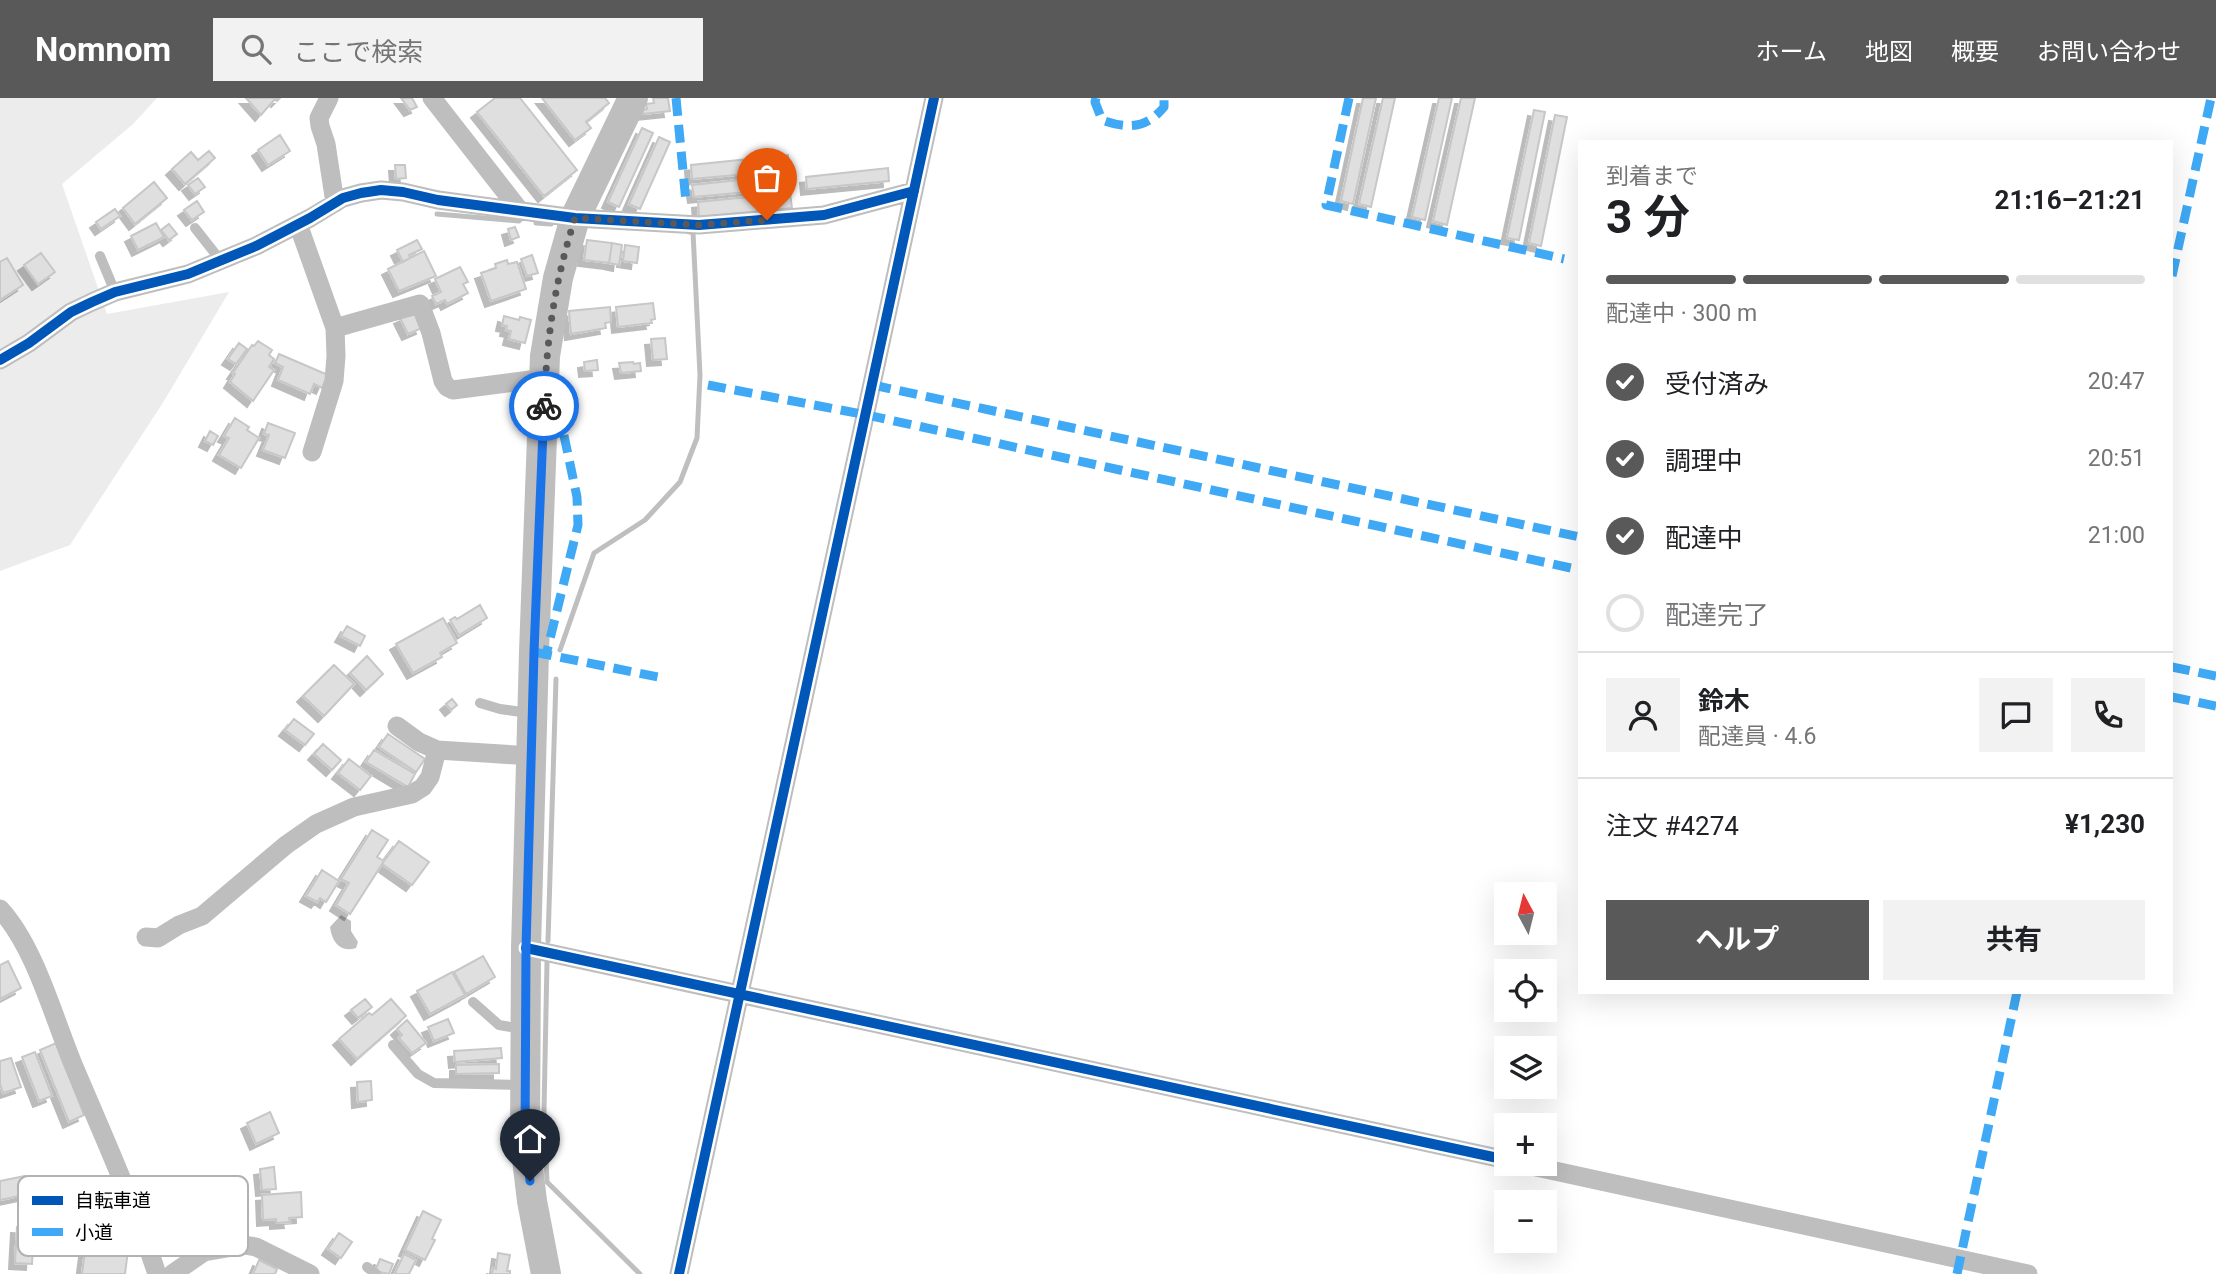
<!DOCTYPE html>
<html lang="ja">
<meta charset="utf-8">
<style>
body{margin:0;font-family:Roboto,"Noto Sans JP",sans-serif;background:#f2f2f2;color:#202124;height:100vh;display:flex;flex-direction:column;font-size:26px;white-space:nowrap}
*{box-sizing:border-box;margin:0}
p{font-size:23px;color:#757577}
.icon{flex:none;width:38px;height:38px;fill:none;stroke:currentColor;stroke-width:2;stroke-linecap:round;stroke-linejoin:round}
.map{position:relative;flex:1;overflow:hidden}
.details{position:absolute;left:1578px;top:42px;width:595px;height:854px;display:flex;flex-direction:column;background:#fff;border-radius:0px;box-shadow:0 7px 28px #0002}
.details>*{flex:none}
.needle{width:46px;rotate:353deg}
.tools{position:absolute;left:1494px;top:784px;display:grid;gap:14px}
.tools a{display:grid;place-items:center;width:63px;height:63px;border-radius:0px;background:#fff;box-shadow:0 7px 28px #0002;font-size:35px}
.pin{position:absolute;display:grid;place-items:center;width:60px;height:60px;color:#fff;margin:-72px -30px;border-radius:50% 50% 50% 0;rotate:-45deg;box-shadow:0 0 7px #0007}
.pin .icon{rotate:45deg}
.courier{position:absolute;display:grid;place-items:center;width:70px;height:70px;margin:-35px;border:5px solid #1a73e8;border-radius:50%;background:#fff;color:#222;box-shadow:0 2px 9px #0007}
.headline em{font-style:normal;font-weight:700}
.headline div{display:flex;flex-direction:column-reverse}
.headline{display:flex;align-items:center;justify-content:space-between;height:119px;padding:0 28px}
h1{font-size:46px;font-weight:700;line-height:52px}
.bar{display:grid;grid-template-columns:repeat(4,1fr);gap:10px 7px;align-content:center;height:84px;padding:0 28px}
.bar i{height:9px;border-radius:5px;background:#e0e0e0}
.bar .on{background:#595959}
.bar p{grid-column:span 4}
.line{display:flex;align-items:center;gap:18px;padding:0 28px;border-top:2px solid #e0e0e0}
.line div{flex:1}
.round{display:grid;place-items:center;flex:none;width:74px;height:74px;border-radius:0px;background:#f2f2f2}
ol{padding:0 28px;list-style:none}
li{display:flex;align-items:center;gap:21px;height:77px}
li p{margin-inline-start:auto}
li .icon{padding:7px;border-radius:50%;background:#595959;color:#fff;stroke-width:4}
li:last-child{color:#757577}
li i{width:38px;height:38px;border:4px solid #e0e0e0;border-radius:50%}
.cta{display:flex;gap:14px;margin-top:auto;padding:14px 28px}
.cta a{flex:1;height:80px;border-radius:0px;background:#595959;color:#fff;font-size:28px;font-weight:700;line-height:80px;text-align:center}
.cta a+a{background:#f2f2f2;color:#202124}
header{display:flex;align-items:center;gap:42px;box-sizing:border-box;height:98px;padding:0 35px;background:#595959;color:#fff}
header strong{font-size:33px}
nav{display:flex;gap:38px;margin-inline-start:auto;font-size:24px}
.search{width:490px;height:63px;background:#f2f2f2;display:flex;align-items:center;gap:18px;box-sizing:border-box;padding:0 24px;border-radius:0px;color:#757577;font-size:26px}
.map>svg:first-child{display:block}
.green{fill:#ececec}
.water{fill:#bfbfbf}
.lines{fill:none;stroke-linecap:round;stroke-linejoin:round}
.stream{stroke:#bfbfbf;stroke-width:5}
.building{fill:#dfdfdf;stroke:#c7c7c7;stroke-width:2;filter:url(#shadow)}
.lane{stroke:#bebebe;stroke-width:10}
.street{stroke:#bebebe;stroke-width:19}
.primary{stroke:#bebebe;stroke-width:30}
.quiet{stroke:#3fa9f5;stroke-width:9;stroke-dasharray:18 9;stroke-linecap:butt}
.cycleway-casing{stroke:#fff;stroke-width:15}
.cycleway{stroke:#0057b8;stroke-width:10}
.done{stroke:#595959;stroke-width:7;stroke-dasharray:0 12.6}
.route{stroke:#1a73e8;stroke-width:9}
.key{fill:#fff;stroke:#b2b2b2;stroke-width:2}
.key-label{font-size:19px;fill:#000}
</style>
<header>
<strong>Nomnom</strong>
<div class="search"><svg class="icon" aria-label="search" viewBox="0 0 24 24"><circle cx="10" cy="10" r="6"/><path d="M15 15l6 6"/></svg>ここで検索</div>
<nav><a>ホーム</a><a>地図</a><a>概要</a><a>お問い合わせ</a></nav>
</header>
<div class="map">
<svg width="2216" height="1176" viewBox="0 0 2216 1176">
<defs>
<filter id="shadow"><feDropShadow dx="-6" dy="6" stdDeviation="0" flood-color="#0004"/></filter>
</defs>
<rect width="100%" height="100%" fill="#fff"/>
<path class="green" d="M 0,0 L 157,0 L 133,26 L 62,86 L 107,216 L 229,194 L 164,303 L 70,447 L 0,473 Z"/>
<path class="water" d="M 341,817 L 351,823 L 351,833 L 358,844 L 356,850 C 340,855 332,844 330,829 Z"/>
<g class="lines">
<path class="stream" d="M 437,116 L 519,123
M 536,125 L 551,126
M 560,552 L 594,455 L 645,422 L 680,384 L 697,340 L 700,277 L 693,134 L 689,134
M 548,843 L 556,581
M 547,864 L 544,1012 L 547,1084 L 640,1176"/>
</g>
<path class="building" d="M 246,0 L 280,0 L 277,3 L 275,1 L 261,17 Z
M 401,0 L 412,0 L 417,9 L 410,12 Z
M 495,0 L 520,0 L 577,72 L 544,98 L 477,14 Z
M 542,0 L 605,0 L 609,5 L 586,24 L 591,30 L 575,42 Z
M 653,0 L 668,0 L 670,13 L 643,16 L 643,12 L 647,11 L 646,6 L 654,5 Z
M 1363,0 L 1376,0 L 1353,106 L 1341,103 Z
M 1383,0 L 1395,0 L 1371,109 L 1359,106 Z
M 1439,0 L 1452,0 L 1425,122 L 1412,119 Z
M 1461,0 L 1475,0 L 1447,127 L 1433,123 Z
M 1534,12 L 1545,14 L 1519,142 L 1507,140 Z
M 1555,17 L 1567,19 L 1541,148 L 1529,145 Z
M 642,30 L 653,35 L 619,109 L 608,104 Z
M 280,37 L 290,53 L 268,67 L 258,52 Z
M 659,39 L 670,44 L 640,111 L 629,106 Z
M 209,53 L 215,60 L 185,86 L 172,71 L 191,54 L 198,62 Z
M 788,57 L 789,72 L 692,81 L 691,67 Z
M 395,67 L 405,67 L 406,80 L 396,81 Z
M 888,70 L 889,83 L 807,91 L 806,79 Z
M 789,77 L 790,90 L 694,99 L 692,87 Z
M 198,80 L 205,89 L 195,96 L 188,87 Z
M 154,84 L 167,100 L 135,126 L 123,110 Z
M 790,95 L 792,110 L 699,119 L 698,104 Z
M 197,103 L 204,114 L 192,122 L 184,112 Z
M 115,111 L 120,118 L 101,131 L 96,124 Z
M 156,125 L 164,139 L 138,152 L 131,138 Z
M 169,126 L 177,136 L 169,142 L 161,132 Z
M 515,129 L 519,139 L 511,142 L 508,131 Z
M 417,142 L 422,151 L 409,157 L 410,160 L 403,164 L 397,152 Z
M 587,142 L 612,145 L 609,165 L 584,162 Z
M 612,145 L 622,147 L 619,167 L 609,165 Z
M 625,147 L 639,149 L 637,165 L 623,163 Z
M 424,153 L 436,178 L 399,193 L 388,171 Z
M 41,155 L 55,174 L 38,186 L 24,167 Z
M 532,157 L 538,175 L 527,178 L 521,161 Z
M 7,160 L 23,187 L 0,202 L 0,164 Z
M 507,162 L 508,166 L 517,164 L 526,191 L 491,203 L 481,175 L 496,170 L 495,166 Z
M 460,169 L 468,184 L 463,186 L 468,195 L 447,206 L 445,202 L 436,206 L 432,198 L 441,194 L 435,181 Z
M 653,205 L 655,221 L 651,222 L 652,225 L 618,229 L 616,209 Z
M 610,209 L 611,224 L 605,225 L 606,230 L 571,236 L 569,213 Z
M 415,213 L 422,230 L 408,236 L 400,220 Z
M 504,218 L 519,222 L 520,219 L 531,222 L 525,245 L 509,241 L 511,233 L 506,232 L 507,228 L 502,227 Z
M 665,240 L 667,261 L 653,262 L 651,241 Z
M 258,243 L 272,252 L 269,257 L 274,261 L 269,269 L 274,272 L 253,303 L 230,284 L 235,276 L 233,275 L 252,247 L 254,248 Z
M 239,245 L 247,251 L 236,266 L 228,261 Z
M 279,256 L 328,277 L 322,290 L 314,286 L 310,296 L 278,282 L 283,269 L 275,265 Z
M 597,262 L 598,272 L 585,273 L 584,264 Z
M 633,264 L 634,266 L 640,265 L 641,273 L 621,275 L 619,265 Z
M 235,320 L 249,329 L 247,332 L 259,340 L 241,370 L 219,357 L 229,340 L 224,338 Z
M 268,325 L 295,335 L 285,360 L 263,352 L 269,337 L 264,336 Z
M 210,333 L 218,338 L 213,347 L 205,343 Z
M 480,507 L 487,520 L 459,537 L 450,522 L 455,519 L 457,521 Z
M 443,520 L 457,545 L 440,555 L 442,559 L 413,575 L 396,546 Z
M 347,528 L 365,538 L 360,548 L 341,538 Z
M 367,558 L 383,576 L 366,592 L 350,575 Z
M 334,567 L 354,586 L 324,618 L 303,598 Z
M 452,601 L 457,607 L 451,612 L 446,606 Z
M 294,621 L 314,636 L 305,647 L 285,632 Z
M 388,636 L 425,661 L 416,674 L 379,649 Z
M 323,646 L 341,662 L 332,672 L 314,656 Z
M 374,652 L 415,676 L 408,689 L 366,664 Z
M 349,661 L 371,678 L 360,692 L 338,675 Z
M 372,732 L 388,742 L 377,759 L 384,763 L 350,816 L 336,807 L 349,785 L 341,781 Z
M 399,743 L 429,764 L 412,787 L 382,766 Z
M 322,772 L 339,783 L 326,804 L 320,800 L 317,804 L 306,798 Z
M 483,858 L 495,879 L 466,896 L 454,874 Z
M 8,863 L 21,890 L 0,901 L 0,867 Z
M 452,874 L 465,897 L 430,916 L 417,893 Z
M 365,901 L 372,909 L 358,920 L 351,912 Z
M 391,901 L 406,918 L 357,961 L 339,941 L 369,915 L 372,917 Z
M 448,921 L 454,935 L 434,943 L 428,929 Z
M 407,922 L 426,945 L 412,955 L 399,940 L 402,937 L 397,931 Z
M 56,945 L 84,1017 L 69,1024 L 40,952 Z
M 501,950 L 502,960 L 455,964 L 454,953 Z
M 35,954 L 52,998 L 39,1003 L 22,959 Z
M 11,960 L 21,989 L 3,995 L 0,986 L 0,963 Z
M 499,966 L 499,975 L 456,976 L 456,967 Z
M 371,983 L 372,1002 L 358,1004 L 357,984 Z
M 270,1014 L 279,1035 L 256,1046 L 247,1025 Z
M 274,1069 L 276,1091 L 262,1092 L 260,1071 Z
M 25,1078 L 29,1096 L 0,1102 L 0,1083 Z
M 301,1094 L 302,1119 L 289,1120 L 290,1124 L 276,1125 L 276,1121 L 263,1122 L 262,1097 Z
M 423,1113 L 441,1122 L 432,1141 L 435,1142 L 425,1162 L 405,1152 Z
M 17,1129 L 34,1130 L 32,1166 L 15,1165 Z
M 88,1131 L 130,1136 L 125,1176 L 82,1176 Z
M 339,1135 L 352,1144 L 341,1160 L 328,1151 Z
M 498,1155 L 510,1157 L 507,1173 L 510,1173 L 510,1176 L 492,1176 L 493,1170 L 496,1171 Z
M 404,1156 L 416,1162 L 409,1176 L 398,1176 L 395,1175 Z
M 380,1161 L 393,1166 L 389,1176 L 375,1173 Z
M 259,1162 L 277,1171 L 275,1176 L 253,1176 Z"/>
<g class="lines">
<path class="lane" d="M 195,130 L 221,163
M 100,158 L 115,194
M 480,605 L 500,611 L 529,615
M 473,904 L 499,927 L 523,931
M 393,947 L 418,976 L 434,985 L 521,987
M 367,1169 L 376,1176"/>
<path class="street" d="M 329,0 L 319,20 L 320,28 L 326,46 L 335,105
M 432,0 L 521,114
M 298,126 L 335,230 L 420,206 L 431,235 L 443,283 L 447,289 L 453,292 L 545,280
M 0,262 L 29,245 L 71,214 L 92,204 L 115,194 L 188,176 L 256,148 L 310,120 L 343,100 L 361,95 L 381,92 L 403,94 L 438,102 L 575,120 L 699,127 L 824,117 L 914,93
M 312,354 L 334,283 L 336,258 L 335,230
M 397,628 L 419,644 L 437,652 L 532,658
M 0,811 C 36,850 54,922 75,971 C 104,1039 134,1106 157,1176
M 146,839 L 158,840 L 179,827 L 202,818 L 286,747 L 316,726 L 354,709 L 412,696 L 423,689 L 430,679 L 437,652
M 526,850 L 1507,1062
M 1523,1066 L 2028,1176
M 125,1088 L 204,1143 L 221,1149
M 172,1176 L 204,1154 L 244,1147 L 256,1149 L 310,1176
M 679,1176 L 934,0"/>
<path class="primary" d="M 546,1176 L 532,1103 L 525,1044 L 526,850 L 534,554 L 545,258 L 558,180 L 575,120 L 633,0"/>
<path class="quiet" d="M 676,0 L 686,104
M 1096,0 L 1095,4 L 1102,22 C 1127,31 1146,31 1164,9 L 1164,0
M 1349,0 L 1326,107 L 1564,161
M 2172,178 L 2211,0
M 708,287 L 867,317 L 1580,472
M 873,287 L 1580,439
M 544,295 L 555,295 L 577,399 L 578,427 L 546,557
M 534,554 L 663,580
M 2172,569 L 2216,578
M 2172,599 L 2216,608
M 1957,1176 L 2017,894"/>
<g class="cycleway-casing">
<path id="cycleway" d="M 0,262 L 29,245 L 71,214 L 92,204 L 115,194 L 188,176 L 256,148 L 310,120 L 343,100 L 361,95 L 381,92 L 403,94 L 438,102 L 575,120 L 699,127 L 824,117 L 914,93
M 526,850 L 1507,1062
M 679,1176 L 934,0"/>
</g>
<use href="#cycleway" class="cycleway"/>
</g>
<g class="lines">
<path class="done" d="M 544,308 C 547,239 554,186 575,120 L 699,127 L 767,122"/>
<path class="route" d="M 530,1083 L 525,1044 L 526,850 L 534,554 L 544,308"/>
</g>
<rect x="18" y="1078" width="230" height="80" rx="10" class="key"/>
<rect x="32" y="1098" width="31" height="9" fill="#0057b8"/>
<rect x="32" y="1130" width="31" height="8" fill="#3fa9f5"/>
<g class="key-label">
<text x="75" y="1109">自転車道</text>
<text x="75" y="1141">小道</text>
</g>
</svg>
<div class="tools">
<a><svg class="needle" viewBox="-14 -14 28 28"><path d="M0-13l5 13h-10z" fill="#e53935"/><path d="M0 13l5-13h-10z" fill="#757577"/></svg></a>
<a><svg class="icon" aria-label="locate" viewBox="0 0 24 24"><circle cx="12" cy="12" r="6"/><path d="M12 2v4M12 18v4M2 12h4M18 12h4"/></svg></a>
<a><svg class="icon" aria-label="layers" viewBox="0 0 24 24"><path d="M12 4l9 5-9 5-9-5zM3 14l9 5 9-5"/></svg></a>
<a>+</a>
<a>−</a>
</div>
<div class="pin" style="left:767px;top:122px;background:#ea580c"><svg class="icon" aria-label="bag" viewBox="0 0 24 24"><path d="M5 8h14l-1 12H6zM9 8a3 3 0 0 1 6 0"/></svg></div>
<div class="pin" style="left:530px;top:1083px;background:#1f2937"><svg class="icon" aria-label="home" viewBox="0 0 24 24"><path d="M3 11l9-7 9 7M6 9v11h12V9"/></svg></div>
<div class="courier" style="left:544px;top:308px"><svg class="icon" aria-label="bike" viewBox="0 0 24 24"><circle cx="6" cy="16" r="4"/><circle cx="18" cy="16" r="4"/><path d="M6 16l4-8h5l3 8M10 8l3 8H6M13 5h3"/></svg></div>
<section class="details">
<div class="headline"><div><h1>3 分</h1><p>到着まで</p></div><em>21:16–21:21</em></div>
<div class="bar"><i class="on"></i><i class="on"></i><i class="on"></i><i></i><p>配達中 · 300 m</p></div>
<ol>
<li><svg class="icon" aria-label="check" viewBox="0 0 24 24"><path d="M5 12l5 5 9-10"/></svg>受付済み<p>20:47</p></li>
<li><svg class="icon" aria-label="check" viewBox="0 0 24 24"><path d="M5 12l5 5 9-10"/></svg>調理中<p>20:51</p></li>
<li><svg class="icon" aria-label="check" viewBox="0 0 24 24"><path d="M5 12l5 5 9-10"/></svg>配達中<p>21:00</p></li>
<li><i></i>配達完了</li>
</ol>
<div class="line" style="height:126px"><a class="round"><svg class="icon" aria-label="person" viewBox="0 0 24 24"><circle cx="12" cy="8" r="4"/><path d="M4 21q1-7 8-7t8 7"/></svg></a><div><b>鈴木</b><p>配達員 · 4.6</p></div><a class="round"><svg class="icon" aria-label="chat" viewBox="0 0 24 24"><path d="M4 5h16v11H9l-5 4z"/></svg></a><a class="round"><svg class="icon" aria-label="phone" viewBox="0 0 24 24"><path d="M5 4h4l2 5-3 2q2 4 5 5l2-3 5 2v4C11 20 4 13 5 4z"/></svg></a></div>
<div class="line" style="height:91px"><div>注文 #4274</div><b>¥1,230</b></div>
<div class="cta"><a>ヘルプ</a><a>共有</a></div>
</section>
</div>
